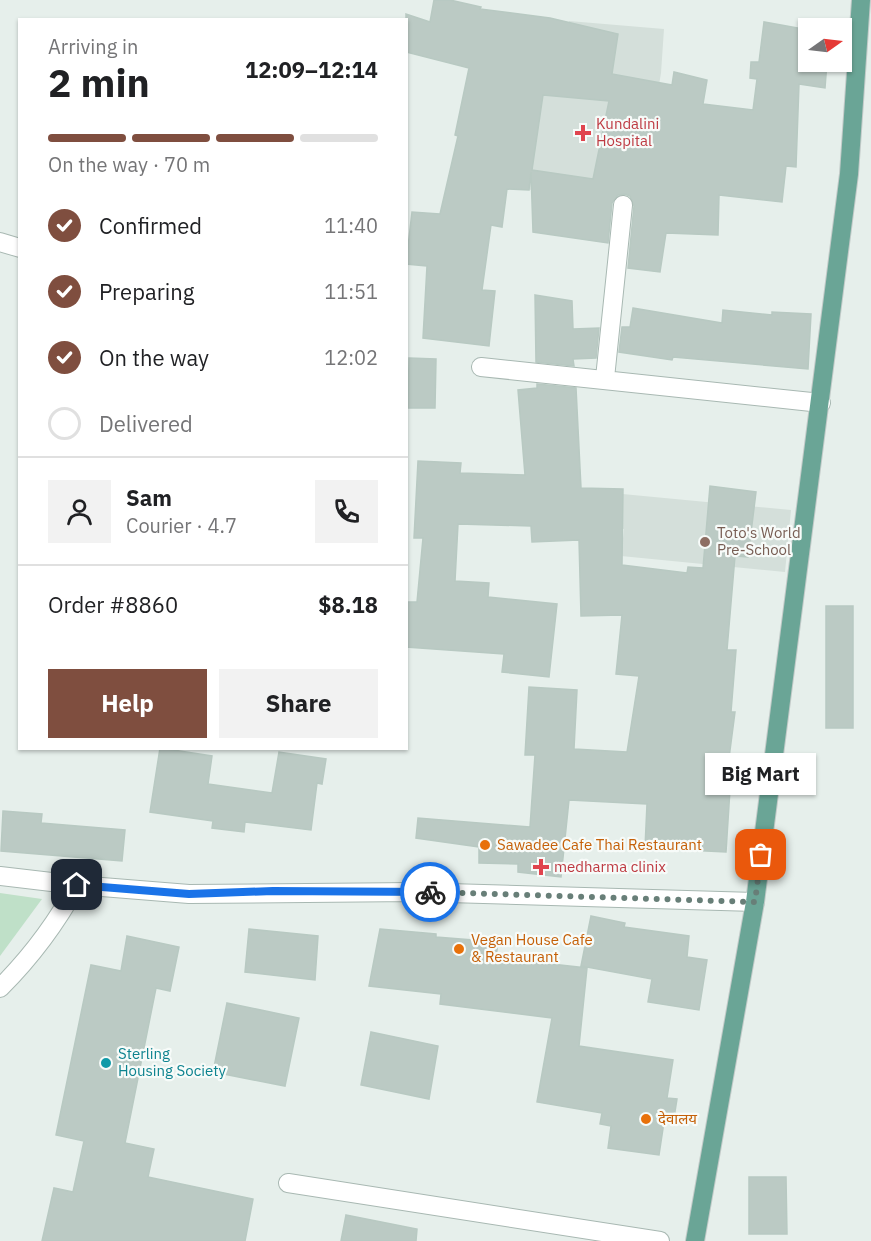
<!DOCTYPE html>
<meta charset="utf-8">
<style>
body{margin:0;font-family:"IBM Plex Sans","Noto Sans Devanagari",sans-serif;background:#f2f2f2;color:#202124;height:100vh;display:flex;flex-direction:column;font-size:22px;white-space:nowrap}
*{box-sizing:border-box;margin:0}
p{font-size:20px;color:#757577}
.icon{flex:none;width:33px;height:33px;fill:none;stroke:currentColor;stroke-width:2;stroke-linecap:round;stroke-linejoin:round}
.map{position:relative;flex:1;overflow:hidden}
.details{position:absolute;left:18px;top:18px;width:390px;height:732px;display:flex;flex-direction:column;background:#fff;border-radius:0px;box-shadow:0 2px 4px #0004}
.details>*{flex:none}
.needle{width:39px;rotate:76deg}
.buttons{position:absolute;left:798px;top:18px;display:grid;gap:12px}
.buttons a{display:grid;place-items:center;width:54px;height:54px;border-radius:0px;background:#fff;box-shadow:0 2px 4px #0004;font-size:30px}
.pin{position:absolute;display:grid;place-items:center;width:51px;height:51px;color:#fff;margin:-26px;border-radius:12px;box-shadow:0 3px 9px #0006}
.courier{position:absolute;display:grid;place-items:center;width:60px;height:60px;margin:-30px;border:4px solid #1a73e8;border-radius:50%;background:#fff;color:#222;box-shadow:0 2px 8px #0007}
.bubble{position:absolute;height:42px;border-radius:0px;background:#fff;box-shadow:0 2px 4px #0004;font-size:20px;font-weight:700;line-height:42px;text-align:center}
.headline em{font-style:normal;font-weight:700}
.headline div{display:flex;flex-direction:column-reverse}
.headline{display:flex;align-items:center;justify-content:space-between;height:102px;padding:0 30px}
h1{font-size:39px;font-weight:700;line-height:45px}
.bar{display:grid;grid-template-columns:repeat(4,1fr);gap:9px 6px;align-content:center;height:72px;padding:0 30px}
.bar i{height:8px;border-radius:4px;background:#e0e0e0}
.bar .on{background:#7f4e3f}
.bar p{grid-column:span 4}
.line{display:flex;align-items:center;gap:15px;padding:0 30px;border-top:2px solid #e0e0e0}
.line div{flex:1}
.round{display:grid;place-items:center;flex:none;width:63px;height:63px;border-radius:0px;background:#f2f2f2}
ol{padding:0 30px;list-style:none}
li{display:flex;align-items:center;gap:18px;height:66px}
li p{margin-inline-start:auto}
li .icon{padding:6px;border-radius:50%;background:#7f4e3f;color:#fff;stroke-width:4}
li:last-child{color:#757577}
li i{width:33px;height:33px;border:3px solid #e0e0e0;border-radius:50%}
.cta{display:flex;gap:12px;margin-top:auto;padding:12px 30px}
.cta a{flex:1;height:69px;border-radius:0px;background:#7f4e3f;color:#fff;font-size:24px;font-weight:700;line-height:69px;text-align:center}
.cta a+a{background:#f2f2f2;color:#202124}
.map>svg:first-child{display:block}
.built{fill:#d4dfda}
.green{fill:#bfe0c8}
.building{fill:#bbcac4;stroke:#b8c9c2;stroke-width:1.5;fill-rule:evenodd}
.lines{fill:none;stroke-linecap:round;stroke-linejoin:round}
.minor-casing{stroke:#a8b8b2;stroke-width:20}
.major-casing{stroke:#c2cac8;stroke-width:20}
.minor{stroke:#fff;stroke-width:18}
.major{stroke:#6aa596;stroke-width:18}
.done{stroke:#687f78;stroke-width:6;stroke-dasharray:0 10.8}
.route{stroke:#1a73e8;stroke-width:8}
.health-dot{fill:#e0444e;stroke:#f7fbf9;stroke-width:2}
.education-dot{fill:#8d6e63;stroke:#f7fbf9;stroke-width:2}
.food-dot{fill:#e8710a;stroke:#f7fbf9;stroke-width:2}
.culture-dot{fill:#0f9aa8;stroke:#f7fbf9;stroke-width:2}
.labels{text-anchor:middle;stroke-width:4.5;stroke-linejoin:round;paint-order:stroke}
.health-label{font-size:15px;fill:#be3a42;stroke:#f7fbf9;text-anchor:start}
.education-label{font-size:15px;fill:#785e54;stroke:#f7fbf9;text-anchor:start}
.food-label{font-size:15px;fill:#c56008;stroke:#f7fbf9;text-anchor:start}
.culture-label{font-size:15px;fill:#0d838f;stroke:#f7fbf9;text-anchor:start}
</style>
<div class="map">
<svg width="871" height="1241" viewBox="0 0 871 1241">
<rect width="100%" height="100%" fill="#e6efeb"/>
<path class="built" d="M 569,21 L 664,29 L 661,73 L 639,204 L 509,187 L 523,76 L 563,79 Z
M 591,491 L 791,510 L 785,572 L 621,556 L 624,529 L 587,525 Z"/>
<path class="green" d="M 0,893 L 42,899 L 0,956 Z"/>
<path class="building" d="M 434,0 L 450,0 L 481,7 L 480,9 L 550,18 L 618,34 L 612,74 L 672,85 L 674,72 L 707,80 L 703,104 L 753,110 L 757,79 L 750,78 L 751,62 L 759,62 L 764,22 L 808,30 L 808,62 L 827,62 L 825,88 L 799,84 L 796,167 L 786,166 L 782,202 L 719,195 L 718,235 L 666,233 L 660,272 L 628,268 L 634,206 L 630,196 L 625,194 L 618,195 L 612,203 L 608,243 L 533,232 L 531,172 L 529,190 L 507,189 L 502,227 L 491,225 L 482,290 L 495,291 L 489,346 L 423,338 L 427,266 L 406,264 L 412,212 L 440,214 L 458,136 L 455,135 L 469,68 L 406,52 L 406,14 L 430,22 ZM 543,95 L 609,101 L 593,179 L 532,170 Z
M 535,295 L 572,301 L 573,329 L 599,328 L 596,358 L 573,359 L 574,366 L 536,362 Z
M 633,308 L 722,323 L 723,310 L 772,315 L 772,312 L 811,314 L 808,369 L 673,357 L 672,360 L 619,352 L 622,327 L 630,327 Z
M 409,358 L 436,359 L 435,408 L 408,408 Z
M 537,384 L 576,388 L 581,488 L 623,489 L 622,565 L 687,573 L 688,567 L 703,568 L 710,486 L 756,492 L 748,557 L 735,556 L 727,650 L 736,650 L 731,712 L 735,712 L 729,758 L 732,758 L 726,852 L 645,848 L 647,804 L 569,800 L 561,877 L 518,872 L 518,864 L 479,863 L 479,847 L 416,838 L 418,818 L 530,827 L 535,755 L 525,755 L 529,687 L 577,690 L 574,749 L 627,752 L 639,676 L 616,674 L 622,615 L 581,616 L 579,540 L 532,542 L 531,526 L 458,524 L 455,581 L 489,583 L 488,597 L 557,604 L 549,677 L 502,672 L 504,654 L 406,647 L 406,602 L 417,602 L 423,538 L 414,538 L 418,461 L 461,463 L 460,473 L 525,475 L 518,390 L 537,388 Z
M 826,606 L 853,606 L 853,728 L 826,728 Z
M 160,748 L 212,756 L 208,784 L 272,793 L 279,752 L 326,759 L 322,784 L 317,783 L 311,830 L 245,822 L 244,832 L 212,828 L 213,821 L 150,812 Z
M 3,811 L 42,814 L 41,823 L 125,830 L 122,861 L 1,851 Z
M 591,916 L 625,923 L 624,927 L 689,936 L 687,957 L 707,960 L 699,1010 L 648,1002 L 652,979 L 581,966 Z
M 249,929 L 318,936 L 315,980 L 245,972 Z
M 380,929 L 436,934 L 436,937 L 498,942 L 496,958 L 587,968 L 579,1046 L 673,1060 L 667,1098 L 677,1099 L 673,1124 L 664,1122 L 659,1155 L 608,1148 L 611,1126 L 600,1124 L 602,1113 L 537,1102 L 552,1018 L 440,1004 L 441,994 L 369,986 Z
M 127,936 L 179,947 L 170,991 L 156,988 L 125,1143 L 154,1149 L 148,1177 L 253,1199 L 245,1241 L 42,1241 L 54,1188 L 73,1192 L 84,1141 L 56,1135 L 91,965 L 121,971 Z
M 227,1003 L 299,1018 L 285,1086 L 213,1072 Z
M 371,1032 L 438,1046 L 429,1099 L 361,1085 Z
M 749,1177 L 786,1177 L 787,1234 L 749,1234 Z
M 346,1215 L 417,1229 L 416,1241 L 341,1241 Z"/>
<g class="lines">
<g class="minor-casing">
<path id="minor" d="M 0,242 L 20,248
M 481,367 L 821,403
M 605,378 L 623,205
M 0,876 L 77,885
M 0,988 C 30,958 57,922 77,885 L 189,894 L 413,892 L 755,902
M 288,1183 L 660,1241"/>
</g>
<g class="major-casing">
<path id="major" d="M 695,1241 L 755,902 L 849,174 L 861,0"/>
</g>
<use href="#minor" class="minor"/>
<use href="#major" class="major"/>
</g>
<g class="lines">
<path class="done" d="M 430,892 L 755,902 L 761,855"/>
<path class="route" d="M 77,885 L 189,894 L 273,891 L 430,892"/>
</g>
<g class="health-dot">
<path d="M580 124h6v6h6v6h-6v6h-6v-6h-6v-6h6z"/>
<path d="M538 858h6v6h6v6h-6v6h-6v-6h-6v-6h6z"/>
</g>
<circle class="education-dot" cx="705" cy="542" r="6"/>
<g class="food-dot">
<circle cx="485" cy="845" r="6"/>
<circle cx="459" cy="949" r="6"/>
<circle cx="646" cy="1119" r="6"/>
</g>
<circle class="culture-dot" cx="106" cy="1063" r="6"/>
<g class="labels">
<g class="health-label">
<text x="596" y="129">Kundalini<tspan x="596" dy="17">Hospital</tspan></text>
<text x="554" y="872">medharma clinix</text>
</g>
<g class="education-label">
<text x="717" y="538">Toto's World<tspan x="717" dy="17">Pre-School</tspan></text>
</g>
<g class="food-label">
<text x="497" y="850">Sawadee Cafe Thai Restaurant</text>
<text x="471" y="945">Vegan House Cafe<tspan x="471" dy="17">&amp; Restaurant</tspan></text>
<text x="658" y="1124">देवालय</text>
</g>
<g class="culture-label">
<text x="118" y="1059">Sterling<tspan x="118" dy="17">Housing Society</tspan></text>
</g>
</g>
</svg>
<div class="buttons">
<a><svg class="needle" viewBox="-14 -14 28 28"><path d="M0-13l5 13h-10z" fill="#e53935"/><path d="M0 13l5-13h-10z" fill="#757577"/></svg></a>
</div>
<div class="pin" style="left:761px;top:855px;background:#ea580c"><svg class="icon" aria-label="bag" viewBox="0 0 24 24"><path d="M5 8h14l-1 12H6zM9 8a3 3 0 0 1 6 0"/></svg></div>
<div class="pin" style="left:77px;top:885px;background:#1f2937"><svg class="icon" aria-label="home" viewBox="0 0 24 24"><path d="M3 11l9-7 9 7M6 9v11h12V9"/></svg></div>
<div class="courier" style="left:430px;top:892px"><svg class="icon" aria-label="bike" viewBox="0 0 24 24"><circle cx="6" cy="16" r="4"/><circle cx="18" cy="16" r="4"/><path d="M6 16l4-8h5l3 8M10 8l3 8H6M13 5h3"/></svg></div>
<div class="bubble" style="left:705px;top:753px;width:111px">Big Mart</div>
<section class="details">
<div class="headline"><div><h1>2 min</h1><p>Arriving in</p></div><em>12:09–12:14</em></div>
<div class="bar"><i class="on"></i><i class="on"></i><i class="on"></i><i></i><p>On the way · 70 m</p></div>
<ol>
<li><svg class="icon" aria-label="check" viewBox="0 0 24 24"><path d="M5 12l5 5 9-10"/></svg>Confirmed<p>11:40</p></li>
<li><svg class="icon" aria-label="check" viewBox="0 0 24 24"><path d="M5 12l5 5 9-10"/></svg>Preparing<p>11:51</p></li>
<li><svg class="icon" aria-label="check" viewBox="0 0 24 24"><path d="M5 12l5 5 9-10"/></svg>On the way<p>12:02</p></li>
<li><i></i>Delivered</li>
</ol>
<div class="line" style="height:108px"><a class="round"><svg class="icon" aria-label="person" viewBox="0 0 24 24"><circle cx="12" cy="8" r="4"/><path d="M4 21q1-7 8-7t8 7"/></svg></a><div><b>Sam</b><p>Courier · 4.7</p></div><a class="round"><svg class="icon" aria-label="phone" viewBox="0 0 24 24"><path d="M5 4h4l2 5-3 2q2 4 5 5l2-3 5 2v4C11 20 4 13 5 4z"/></svg></a></div>
<div class="line" style="height:78px"><div>Order #8860</div><b>$8.18</b></div>
<div class="cta"><a>Help</a><a>Share</a></div>
</section>
</div>
